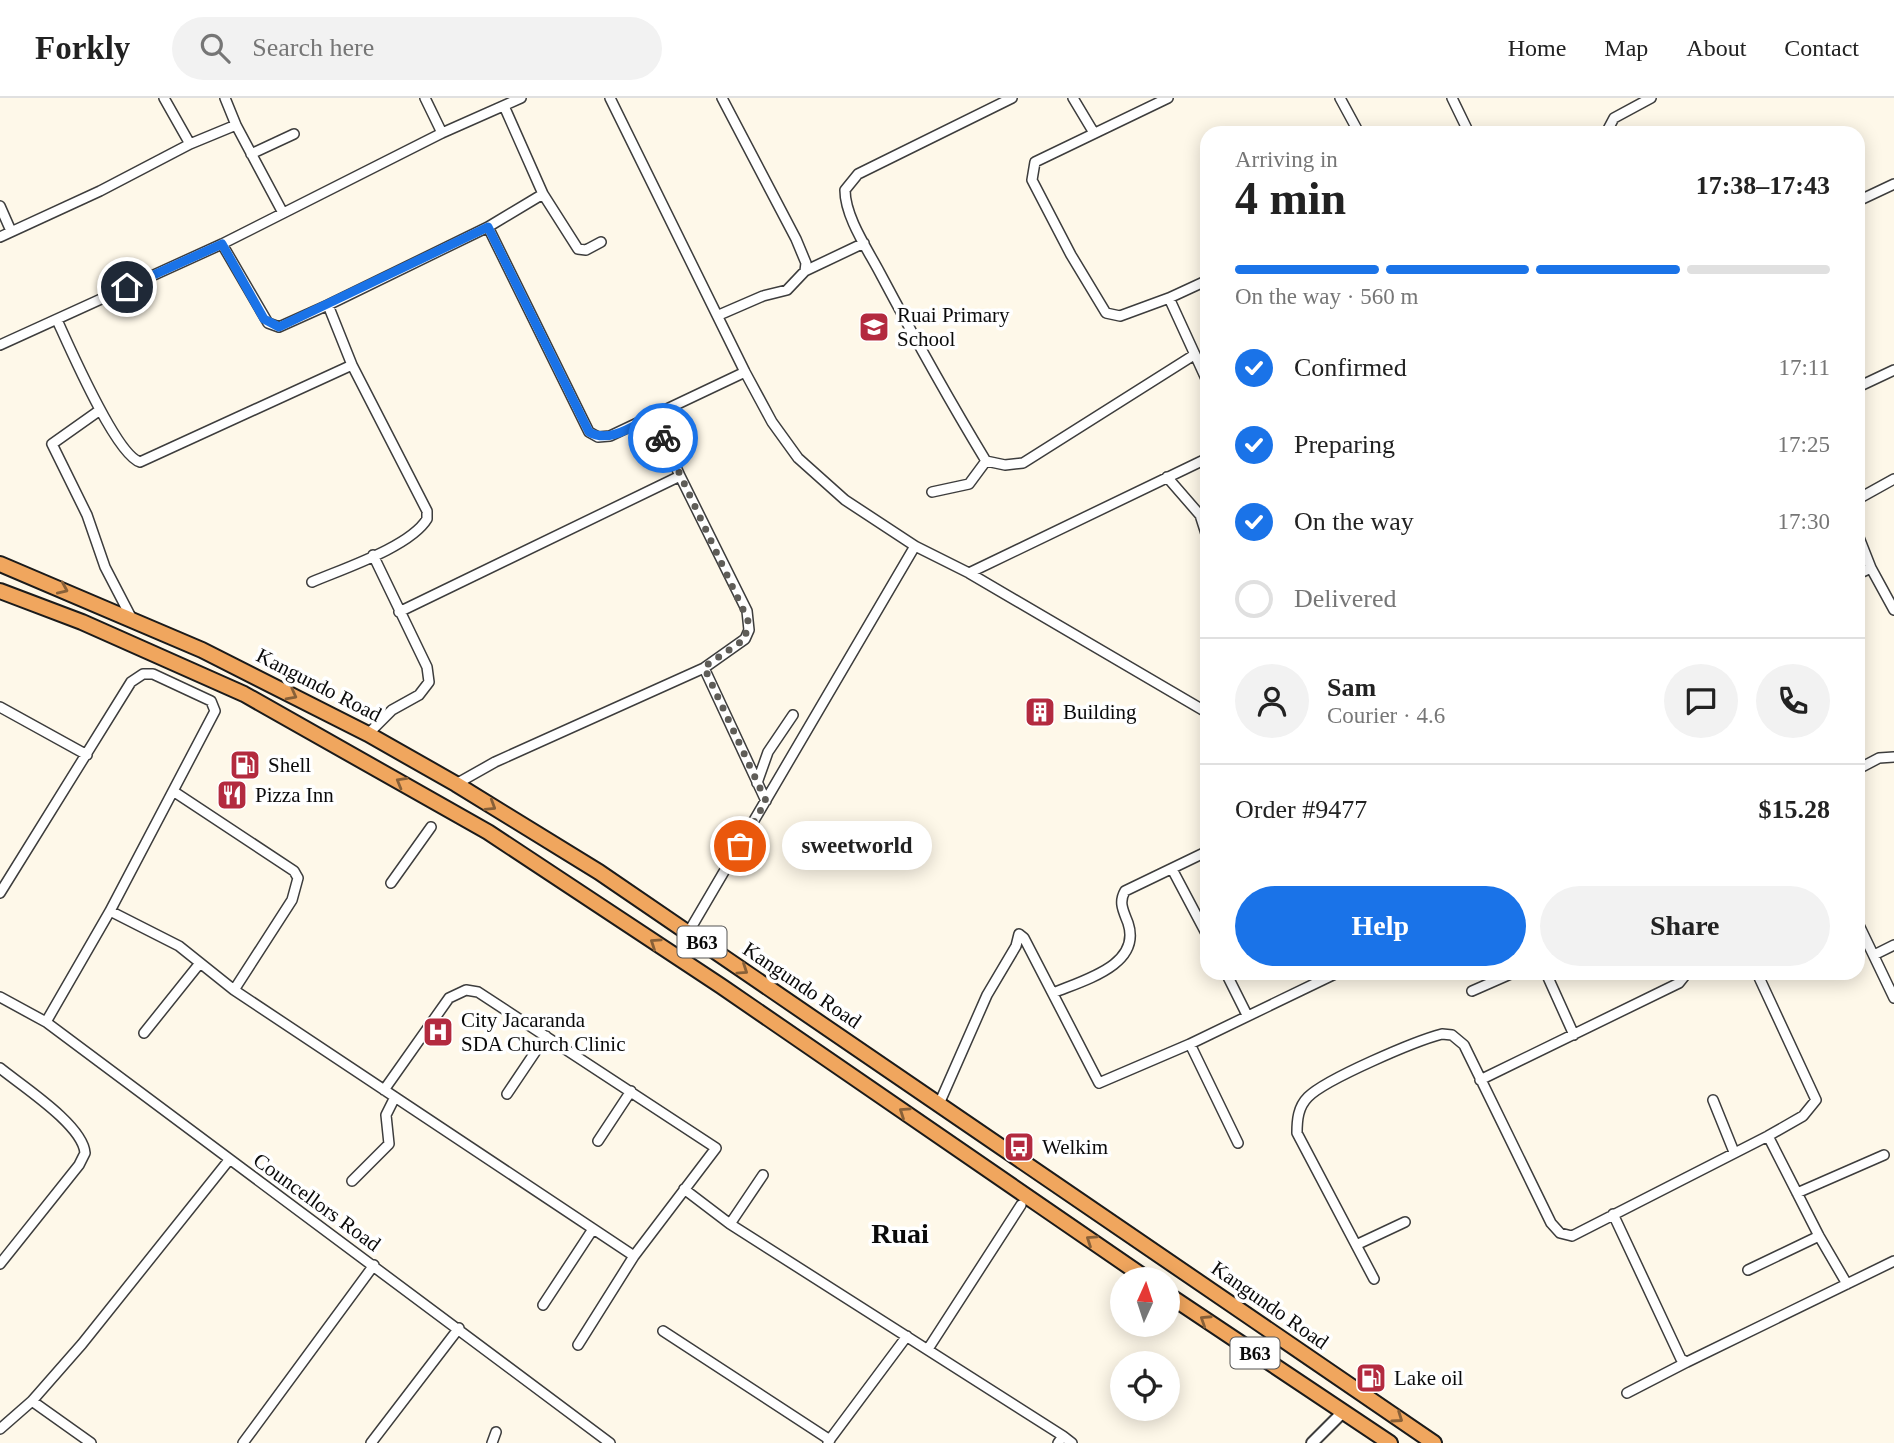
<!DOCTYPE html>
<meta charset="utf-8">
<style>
body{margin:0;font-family:"Times New Roman",serif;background:#f2f2f2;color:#222;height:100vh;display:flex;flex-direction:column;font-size:26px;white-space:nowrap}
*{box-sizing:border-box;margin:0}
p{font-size:23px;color:#767676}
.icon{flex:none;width:38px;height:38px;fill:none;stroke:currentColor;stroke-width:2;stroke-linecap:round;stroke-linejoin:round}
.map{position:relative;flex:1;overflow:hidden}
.details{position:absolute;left:1200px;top:28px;width:665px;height:854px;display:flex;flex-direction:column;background:#fff;border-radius:21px;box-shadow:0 4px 18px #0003}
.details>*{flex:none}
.needle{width:46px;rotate:3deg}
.tools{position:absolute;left:1110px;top:1169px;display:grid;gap:14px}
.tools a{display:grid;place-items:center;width:70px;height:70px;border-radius:50%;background:#fff;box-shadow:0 4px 18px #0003;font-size:35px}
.pin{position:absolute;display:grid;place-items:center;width:60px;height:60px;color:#fff;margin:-30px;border:4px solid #fff;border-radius:50%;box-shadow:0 2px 7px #0007}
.courier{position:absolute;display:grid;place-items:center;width:70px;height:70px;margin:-35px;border:5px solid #1a73e8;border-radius:50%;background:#fff;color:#222;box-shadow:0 2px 9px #0007}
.bubble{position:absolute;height:49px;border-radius:24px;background:#fff;box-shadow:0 4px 18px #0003;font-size:23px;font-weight:700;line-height:49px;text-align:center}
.headline em{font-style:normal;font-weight:700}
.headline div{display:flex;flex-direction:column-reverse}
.headline{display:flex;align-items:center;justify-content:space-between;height:119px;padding:0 35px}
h1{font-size:46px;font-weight:700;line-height:52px}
.bar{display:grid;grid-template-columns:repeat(4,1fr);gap:10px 7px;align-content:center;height:84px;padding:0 35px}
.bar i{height:9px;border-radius:5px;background:#e0e0e0}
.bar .active{background:#1a73e8}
.bar p{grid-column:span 4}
.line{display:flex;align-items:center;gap:18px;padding:0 35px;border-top:2px solid #e0e0e0}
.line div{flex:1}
.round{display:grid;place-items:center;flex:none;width:74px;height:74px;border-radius:37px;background:#f2f2f2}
ol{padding:0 35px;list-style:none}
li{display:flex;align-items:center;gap:21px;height:77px}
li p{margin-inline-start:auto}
li .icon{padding:7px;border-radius:50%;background:#1a73e8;color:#fff;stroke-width:4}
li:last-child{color:#767676}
li i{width:38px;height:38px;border:4px solid #e0e0e0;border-radius:50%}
.action{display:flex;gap:14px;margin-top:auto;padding:14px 35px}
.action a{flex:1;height:80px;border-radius:42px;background:#1a73e8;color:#fff;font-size:28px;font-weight:700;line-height:80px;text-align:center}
.action a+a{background:#f2f2f2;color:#222}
header{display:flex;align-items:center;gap:42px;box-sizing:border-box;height:98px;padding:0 35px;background:#fff;border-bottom:2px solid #e0e0e0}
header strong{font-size:33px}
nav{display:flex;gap:38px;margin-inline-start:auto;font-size:24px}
.search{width:490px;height:63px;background:#f2f2f2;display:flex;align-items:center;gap:18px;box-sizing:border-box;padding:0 24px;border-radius:38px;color:#767676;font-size:26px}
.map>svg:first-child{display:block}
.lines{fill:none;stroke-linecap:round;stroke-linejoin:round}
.minor-casing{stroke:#3d3d3d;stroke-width:12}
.tertiary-casing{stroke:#3d3d3d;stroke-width:14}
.trunk-casing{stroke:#1b1b1b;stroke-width:18}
.minor{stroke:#fff;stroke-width:9}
.tertiary{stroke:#fff;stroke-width:10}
.trunk{stroke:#f0a65e;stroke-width:14}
.oneway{stroke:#886038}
.done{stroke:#5f5d58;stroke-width:7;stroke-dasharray:0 12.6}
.route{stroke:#1a73e8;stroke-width:9}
.labels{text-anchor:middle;stroke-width:7;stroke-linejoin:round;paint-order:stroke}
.shield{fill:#fff;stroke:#545454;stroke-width:2}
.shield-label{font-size:19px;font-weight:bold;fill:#0a0a0a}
.poi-label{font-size:21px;fill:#0a0a0a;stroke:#fff;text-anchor:start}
.street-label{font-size:21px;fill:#0a0a0a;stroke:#fff}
.district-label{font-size:28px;font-weight:bold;fill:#0a0a0a;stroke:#fff}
</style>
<header>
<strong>Forkly</strong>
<div class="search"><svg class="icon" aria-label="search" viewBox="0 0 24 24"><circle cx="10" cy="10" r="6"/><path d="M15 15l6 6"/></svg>Search here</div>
<nav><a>Home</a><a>Map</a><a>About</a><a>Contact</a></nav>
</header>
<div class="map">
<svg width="1894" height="1345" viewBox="0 0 1894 1345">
<rect width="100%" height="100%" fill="#fef8e9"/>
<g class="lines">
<g class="minor-casing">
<path id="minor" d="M 164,0 L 190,46
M 225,0 L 236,27
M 425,0 L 442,35
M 610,0 L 745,274 L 772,324 L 798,360 L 845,402 L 915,448 L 969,475 L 1208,615
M 722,0 L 796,141 L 806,165 L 805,173
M 1073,0 L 1094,35
M 1168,0 L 1035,64 L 1032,82 L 1071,157 L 1106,215 L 1120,218 L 1169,200 L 1208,285
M 1340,0 L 1359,35
M 1452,0 L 1469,35
M 1606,35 L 1614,20 L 1651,0
M 251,56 L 294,36
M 543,96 L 578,151 L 586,152 L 601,144
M 1858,103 L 1894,86
M 0,108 L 11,133
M 488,129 L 543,96 L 504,8
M 0,139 L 100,93 L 190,46 L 236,27 L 283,115
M 222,146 L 268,225 L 279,229 L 328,207
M 1169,200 L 1208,182
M 719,217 L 763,198 L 787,192 L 805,173 L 864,145
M 57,222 C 69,248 116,357 140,364 L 352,267 L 427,413 L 427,421 C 410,449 342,471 312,484
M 0,247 L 222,146 L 442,35 L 521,0
M 352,267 L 328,207 L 488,129 L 589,334 L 598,339 L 610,338 L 745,274
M 1858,289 L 1894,272
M 100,312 L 52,346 L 87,417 L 105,469 L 132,521
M 653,318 L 680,378
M 986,363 C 949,302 914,239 880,175 C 868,152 845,119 845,92 L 858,76 L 1012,0
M 1167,379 L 1200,417 L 1208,442
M 932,394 L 969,386 L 986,363 L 1005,367 L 1023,365 L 1194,257
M 1858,401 L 1894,381
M 1858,437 L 1871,470 L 1894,512
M 969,475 L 1208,360
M 1858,476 L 1871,470
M 399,514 L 680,378 L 747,513 L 749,532 L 745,541 L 704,570 L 495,664 L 456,686
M 704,570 L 766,703
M 0,609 L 87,657
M 368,636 L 392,612 L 419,597 L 429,584 L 427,569 L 373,457
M 1860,670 L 1879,660 L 1894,659
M 757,685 L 768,654 L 793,617
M 173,693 L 294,773 L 298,780 L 292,802 L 234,892
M 1172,771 L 1208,839
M 391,785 L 431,729
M 0,795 L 131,584 L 143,576 L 153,576 L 211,603 L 215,613 L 110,813
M 1858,825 L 1894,900
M 688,835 L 915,448
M 1874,857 L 1894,847
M 1226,875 L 1247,917
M 1546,875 L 1574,937
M 1757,875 L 1816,1002 L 1803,1018 L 1768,1038
M 1472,893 L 1513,875
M 1053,895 C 1084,882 1142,867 1128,825 C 1124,814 1118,805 1125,793 L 1208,753
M 0,899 L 46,924 L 610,1345
M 46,924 L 110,813 L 179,848 L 234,892 L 634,1158 L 716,1050 L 478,894 L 466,892 L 449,900 L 384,992
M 144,935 L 200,865
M 1190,946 L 1238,1045
M 0,970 C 22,988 83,1027 85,1055 L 79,1067 L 0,1166
M 1480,982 L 1679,885 L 1687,875
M 507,996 L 546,938
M 1713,1002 L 1734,1054
M 939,1006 L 987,897 L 1016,848 L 1019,836 L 1024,840 L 1099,985 L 1190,946 L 1337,875
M 598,1043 L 631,993
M 352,1083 L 389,1046 L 386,1017 L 395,999
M 684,1091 L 730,1126 L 1063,1338 L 1058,1345
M 1797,1095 L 1884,1057
M 1613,1116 L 1681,1261 L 1687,1264 L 1894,1163
M 730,1126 L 763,1077
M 1356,1147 L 1405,1124
M 1748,1172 L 1819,1138
M 1374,1181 L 1297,1035 C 1297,1022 1298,1009 1308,999 C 1326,981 1415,943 1442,936 L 1452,937 L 1464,947 L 1551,1125 L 1560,1135 L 1572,1138 L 1768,1038 L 1819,1138 L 1847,1186
M 543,1207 L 593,1131
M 663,1233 L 830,1342
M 578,1247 L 634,1158
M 928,1251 L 1021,1107
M 1627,1295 L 1687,1264
M 32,1303 L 91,1345
M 0,1331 L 32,1303 L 82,1246 L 229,1062
M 1063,1338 L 1072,1345
M 828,1344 L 907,1238
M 243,1345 L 374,1167
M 371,1345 L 459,1230
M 492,1345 L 496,1334"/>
</g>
<g class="tertiary-casing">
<path id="tertiary" d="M 1312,1345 L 1344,1313"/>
</g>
<g class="trunk-casing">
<path id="trunk" d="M 0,466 L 202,552 L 368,636 L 456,686 L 599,774 L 1434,1345
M 0,493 L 82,524 L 244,596 L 488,734 L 721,888 L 1147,1181
M 1167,1196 L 1390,1345"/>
</g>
<use href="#minor" class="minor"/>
<use href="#tertiary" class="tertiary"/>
<use href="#trunk" class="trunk"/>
</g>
<defs><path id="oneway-chevron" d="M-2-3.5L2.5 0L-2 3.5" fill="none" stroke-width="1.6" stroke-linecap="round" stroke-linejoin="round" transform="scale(1.75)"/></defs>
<g class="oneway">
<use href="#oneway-chevron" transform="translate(63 491) rotate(24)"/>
<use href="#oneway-chevron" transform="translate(292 597) rotate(28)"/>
<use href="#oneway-chevron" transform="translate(401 684) rotate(-150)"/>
<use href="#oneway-chevron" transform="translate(491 708) rotate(32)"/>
<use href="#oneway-chevron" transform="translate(655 845) rotate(-146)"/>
<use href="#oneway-chevron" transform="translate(743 872) rotate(34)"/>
<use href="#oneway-chevron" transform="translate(904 1014) rotate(-146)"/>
<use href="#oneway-chevron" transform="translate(1091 1142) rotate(-146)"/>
<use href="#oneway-chevron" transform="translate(1205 1222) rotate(-147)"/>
<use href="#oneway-chevron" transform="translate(1398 1320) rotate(35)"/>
</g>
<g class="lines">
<path class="done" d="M 663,340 L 748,522 L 745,541 L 704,569 L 766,703 L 740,748"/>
<path class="route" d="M 127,189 L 222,146 L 264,221 L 279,229 L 488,129 L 589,334 C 610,346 634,327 653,318 L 663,340"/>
</g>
<defs>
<g id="school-square" transform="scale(1.575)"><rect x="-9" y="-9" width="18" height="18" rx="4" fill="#b32a3f" stroke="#fff"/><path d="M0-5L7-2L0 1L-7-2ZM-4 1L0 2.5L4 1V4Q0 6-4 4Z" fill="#fff"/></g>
<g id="building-square" transform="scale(1.575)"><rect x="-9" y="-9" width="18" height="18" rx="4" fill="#b32a3f" stroke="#fff"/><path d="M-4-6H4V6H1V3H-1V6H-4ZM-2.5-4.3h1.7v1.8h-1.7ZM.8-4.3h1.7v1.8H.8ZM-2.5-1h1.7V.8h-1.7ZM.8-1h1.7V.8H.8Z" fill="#fff"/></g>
<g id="fuel-square" transform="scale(1.575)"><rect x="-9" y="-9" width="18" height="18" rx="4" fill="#b32a3f" stroke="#fff"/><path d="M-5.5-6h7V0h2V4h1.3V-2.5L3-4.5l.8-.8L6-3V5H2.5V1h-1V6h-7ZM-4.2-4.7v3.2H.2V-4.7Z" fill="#fff"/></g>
<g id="restaurant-square" transform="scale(1.575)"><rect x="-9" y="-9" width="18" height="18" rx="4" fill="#b32a3f" stroke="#fff"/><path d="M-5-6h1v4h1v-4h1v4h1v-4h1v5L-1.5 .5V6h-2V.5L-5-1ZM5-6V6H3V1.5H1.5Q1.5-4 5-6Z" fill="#fff"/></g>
<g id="hospital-square" transform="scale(1.575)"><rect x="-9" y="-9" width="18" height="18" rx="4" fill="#b32a3f" stroke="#fff"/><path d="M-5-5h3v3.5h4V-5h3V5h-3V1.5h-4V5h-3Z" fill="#fff"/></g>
<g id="bus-square" transform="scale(1.575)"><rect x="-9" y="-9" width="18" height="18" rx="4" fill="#b32a3f" stroke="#fff"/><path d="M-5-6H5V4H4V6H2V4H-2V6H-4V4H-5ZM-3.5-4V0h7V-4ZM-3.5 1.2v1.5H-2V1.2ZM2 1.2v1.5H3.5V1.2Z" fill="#fff"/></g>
</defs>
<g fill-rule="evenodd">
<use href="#school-square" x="874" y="229"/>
<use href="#building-square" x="1040" y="614"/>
<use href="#fuel-square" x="245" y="667"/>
<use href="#restaurant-square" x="232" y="697"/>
<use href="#hospital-square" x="438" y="934"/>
<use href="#bus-square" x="1019" y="1049"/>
<use href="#fuel-square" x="1371" y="1280"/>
</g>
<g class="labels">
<g class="shield">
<rect x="677.5" y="828.5" width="49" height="31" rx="5"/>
<rect x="1230.5" y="1239.5" width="49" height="31" rx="5"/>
</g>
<g class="shield-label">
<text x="702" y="851">B63</text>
<text x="1255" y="1262">B63</text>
</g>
<g class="poi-label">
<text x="897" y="224">Ruai Primary<tspan x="897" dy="24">School</tspan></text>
<text x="1063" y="621">Building</text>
<text x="268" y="674">Shell</text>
<text x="255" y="704">Pizza Inn</text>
<text x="461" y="929">City Jacaranda<tspan x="461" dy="24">SDA Church Clinic</tspan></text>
<text x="1042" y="1056">Welkim</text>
<text x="1394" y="1287">Lake oil</text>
</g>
<g class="street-label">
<text transform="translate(319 587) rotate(27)" y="7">Kangundo Road</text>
<text transform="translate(802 887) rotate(34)" y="7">Kangundo Road</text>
<text transform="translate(317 1104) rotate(36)" y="7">Councellors Road</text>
<text transform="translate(1270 1207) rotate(35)" y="7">Kangundo Road</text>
</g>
<g class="district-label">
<text x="900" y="1145">Ruai</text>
</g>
</g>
</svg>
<div class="tools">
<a><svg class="needle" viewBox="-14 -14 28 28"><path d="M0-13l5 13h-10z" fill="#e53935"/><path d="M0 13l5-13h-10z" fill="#767676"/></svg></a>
<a><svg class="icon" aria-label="locate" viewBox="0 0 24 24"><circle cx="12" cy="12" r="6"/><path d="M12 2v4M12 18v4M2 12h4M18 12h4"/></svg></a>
</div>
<div class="pin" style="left:740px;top:748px;background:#ea580c"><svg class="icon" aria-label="bag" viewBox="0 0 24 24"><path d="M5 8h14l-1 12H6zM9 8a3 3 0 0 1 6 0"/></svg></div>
<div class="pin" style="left:127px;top:189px;background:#1f2937"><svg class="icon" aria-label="home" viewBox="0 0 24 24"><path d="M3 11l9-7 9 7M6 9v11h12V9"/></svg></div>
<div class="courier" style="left:663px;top:340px"><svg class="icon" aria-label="bike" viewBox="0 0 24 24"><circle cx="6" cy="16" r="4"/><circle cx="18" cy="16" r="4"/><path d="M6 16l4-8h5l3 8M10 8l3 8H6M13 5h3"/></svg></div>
<div class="bubble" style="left:782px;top:723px;width:150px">sweetworld</div>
<section class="details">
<div class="headline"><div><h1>4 min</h1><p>Arriving in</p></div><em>17:38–17:43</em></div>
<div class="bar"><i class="active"></i><i class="active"></i><i class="active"></i><i></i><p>On the way · 560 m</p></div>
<ol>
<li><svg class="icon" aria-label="check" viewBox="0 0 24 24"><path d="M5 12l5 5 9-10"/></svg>Confirmed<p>17:11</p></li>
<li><svg class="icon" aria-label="check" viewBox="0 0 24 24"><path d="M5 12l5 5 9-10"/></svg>Preparing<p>17:25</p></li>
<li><svg class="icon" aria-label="check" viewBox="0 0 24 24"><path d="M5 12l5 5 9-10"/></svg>On the way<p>17:30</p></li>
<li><i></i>Delivered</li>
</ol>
<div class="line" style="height:126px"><a class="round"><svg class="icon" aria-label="person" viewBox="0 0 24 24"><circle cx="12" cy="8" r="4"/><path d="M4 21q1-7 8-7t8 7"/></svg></a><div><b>Sam</b><p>Courier · 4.6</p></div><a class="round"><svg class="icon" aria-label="chat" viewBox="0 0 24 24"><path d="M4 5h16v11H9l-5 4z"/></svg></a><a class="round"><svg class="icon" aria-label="phone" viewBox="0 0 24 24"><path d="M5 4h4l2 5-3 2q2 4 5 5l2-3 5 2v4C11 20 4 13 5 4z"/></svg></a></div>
<div class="line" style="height:91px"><div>Order #9477</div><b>$15.28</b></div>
<div class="action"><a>Help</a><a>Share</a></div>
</section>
</div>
